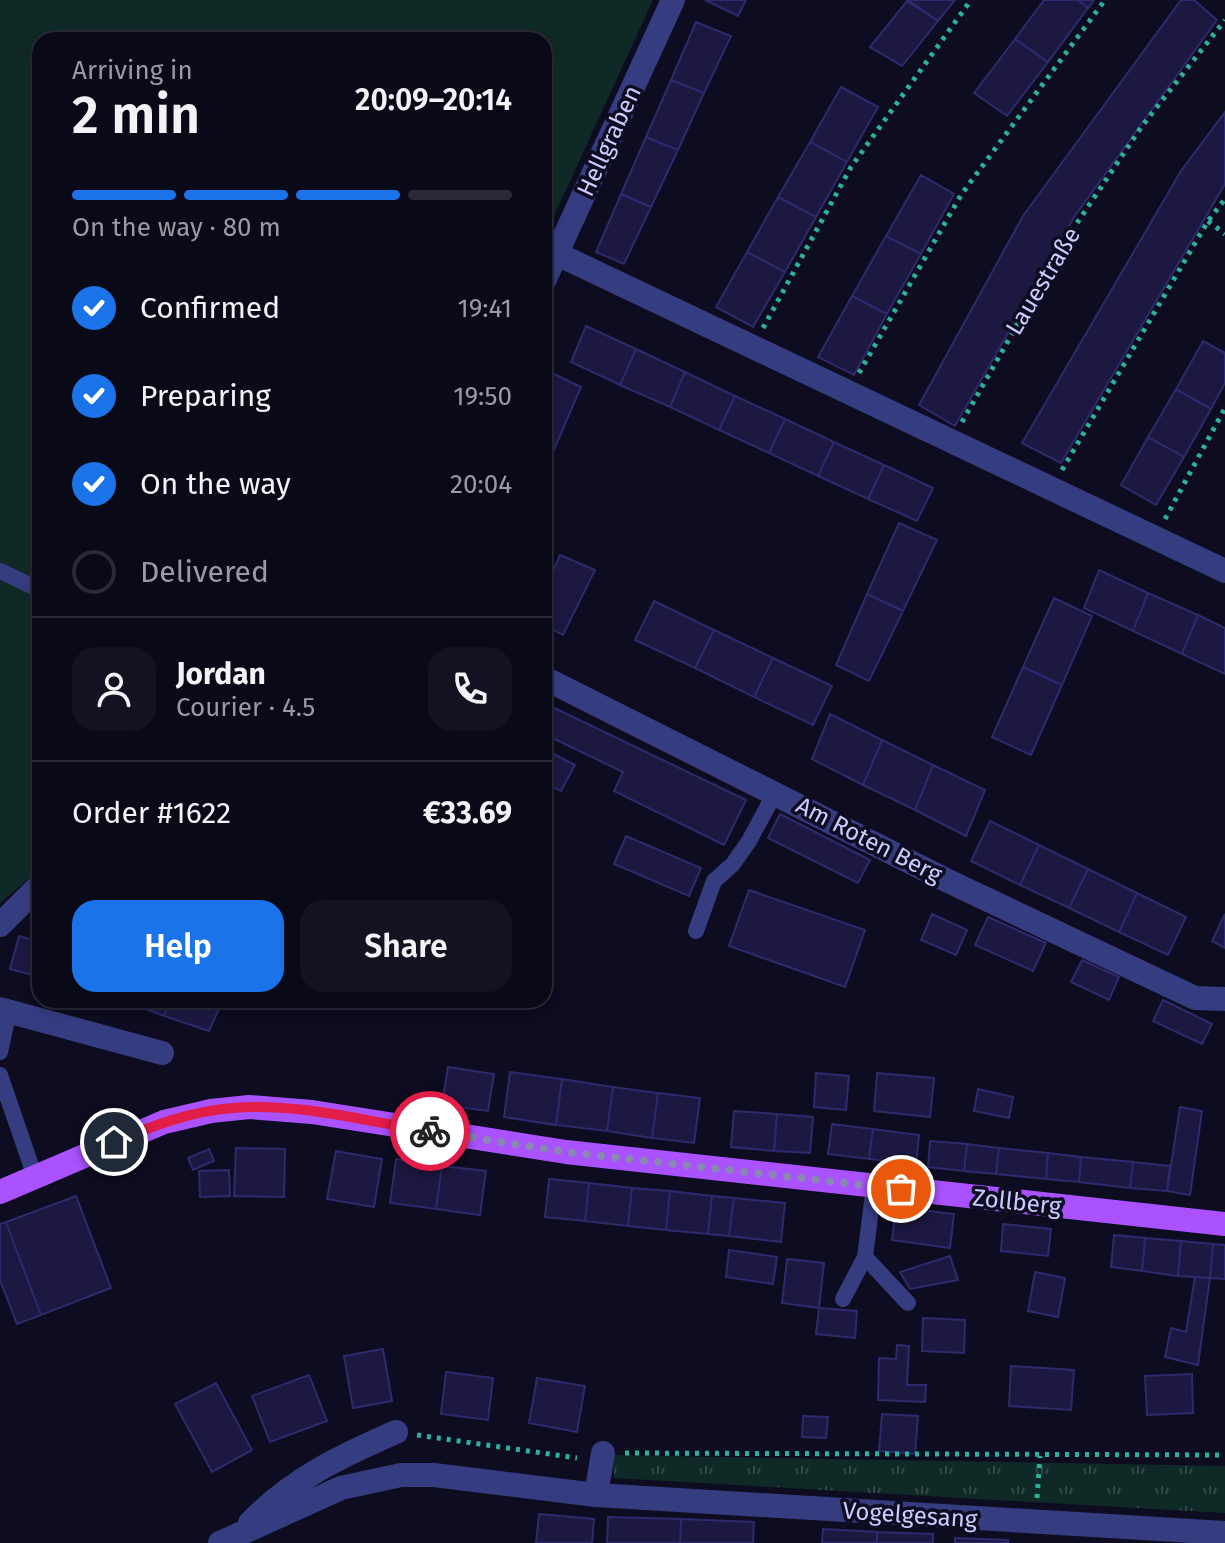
<!DOCTYPE html>
<meta charset="utf-8">
<style>
body{margin:0;font-family:"Fira Sans",sans-serif;background:#131221;color:#f1f3f6;height:100vh;display:flex;flex-direction:column;font-size:30px;white-space:nowrap}
*{box-sizing:border-box;margin:0}
p{font-size:26px;color:#999aa2}
.icon{flex:none;width:44px;height:44px;fill:none;stroke:currentColor;stroke-width:2;stroke-linecap:round;stroke-linejoin:round}
.map{position:relative;flex:1;overflow:hidden}
.details{position:absolute;left:32px;top:32px;width:520px;height:976px;display:flex;flex-direction:column;background:#0a0918;border-radius:24px;box-shadow:0 4px 12px #0003,0 0 0 2px #2a2a37}
.details>*{flex:none}
.pin{position:absolute;display:grid;place-items:center;width:68px;height:68px;color:#fff;margin:-34px;border:4px solid #fff;border-radius:50%;box-shadow:0 2px 8px #0007}
.courier{position:absolute;display:grid;place-items:center;width:80px;height:80px;margin:-40px;border:6px solid #e11d48;border-radius:50%;background:#fff;color:#222;box-shadow:0 2px 10px #0007}
.summary em{font-style:normal;font-weight:600}
.summary div{display:flex;flex-direction:column-reverse}
.summary{display:flex;align-items:center;justify-content:space-between;height:136px;padding:0 40px}
h1{font-size:52px;font-weight:600;line-height:60px}
.bar{display:grid;grid-template-columns:repeat(4,1fr);gap:12px 8px;align-content:center;height:96px;padding:0 40px}
.bar i{height:10px;border-radius:6px;background:#2a2a37}
.bar .selected{background:#1a73e8}
.bar p{grid-column:span 4}
.line{display:flex;align-items:center;gap:20px;padding:0 40px;border-top:2px solid #2a2a37}
.line div{flex:1}
.round{display:grid;place-items:center;flex:none;width:84px;height:84px;border-radius:24px;background:#131221}
ol{padding:0 40px;list-style:none}
li{display:flex;align-items:center;gap:24px;height:88px}
li p{margin-inline-start:auto}
li .icon{padding:8px;border-radius:50%;background:#1a73e8;color:#fff;stroke-width:4}
li:last-child{color:#999aa2}
li i{width:44px;height:44px;border:4px solid #2a2a37;border-radius:50%}
.action{display:flex;gap:16px;margin-top:auto;padding:16px 40px}
.action a{flex:1;height:92px;border-radius:24px;background:#1a73e8;color:#fff;font-size:32px;font-weight:600;line-height:92px;text-align:center}
.action a+a{background:#131221;color:#f1f3f6}
.map>svg:first-child{display:block}
.grass{fill:url(#grass-tufts)}
.garden{fill:#0f2a26}
.building{fill:#1c1841;stroke:#2f2a6d;stroke-width:2}
.lines{fill:none;stroke-linecap:round;stroke-linejoin:round}
.path{stroke:#2cb29a;stroke-width:5;stroke-dasharray:4 6;stroke-linecap:butt}
.lane{stroke:#363c80;stroke-width:16}
.street{stroke:#363c80;stroke-width:24}
.primary{stroke:#aa52ff;stroke-width:24}
.done{stroke:#8888b1;stroke-width:8;stroke-dasharray:0 14.4}
.route{stroke:#e11d48;stroke-width:10}
.labels{text-anchor:middle;stroke-width:7;stroke-linejoin:round;paint-order:stroke}
.street-label{font-size:24px;fill:#cbcbff;stroke:#0d0c20}
</style>
<div class="map">
<svg width="1225" height="1543" viewBox="0 0 1225 1543">
<defs>
<pattern id="grass-tufts" width="24" height="20" patternUnits="userSpaceOnUse" patternTransform="scale(2)"><rect width="24" height="20" fill="#0f2a26"/><path d="M3 7l-1-3M5 7V3M7 7l1-3M15 17l-1-3M17 17v-4M19 17l1-3" fill="none" stroke="#314847"/></pattern>
</defs>
<rect width="100%" height="100%" fill="#0d0c20"/>
<path class="grass" d="M 613,1455 L 1225,1466 L 1225,1513 L 614,1478 Z"/>
<path class="garden" d="M 0,0 L 653,0 L 544,238 L 544,40 L 40,40 L 40,869 L 0,903 Z"/>
<path class="building" d="M 705,0 L 746,0 L 738,16 Z
M 908,0 L 955,0 L 938,21 Z
M 1044,0 L 1078,0 L 1088,8 L 1048,62 L 1015,39 Z
M 1078,0 L 1094,0 L 1088,8 Z
M 1181,0 L 1194,0 L 1217,20 L 1074,217 L 955,426 L 919,405 L 1023,216 Z
M 907,1 L 938,21 L 902,66 L 870,47 Z
M 696,22 L 731,36 L 704,93 L 671,80 Z
M 1015,39 L 1048,62 L 1007,116 L 974,93 Z
M 671,80 L 704,93 L 678,150 L 646,137 Z
M 841,87 L 878,107 L 847,162 L 810,142 Z
M 1225,112 L 1225,184 L 1061,463 L 1022,443 L 1181,171 Z
M 646,137 L 678,150 L 651,207 L 621,194 Z
M 810,142 L 847,162 L 816,217 L 778,197 Z
M 921,175 L 954,194 L 921,254 L 886,236 Z
M 621,194 L 651,207 L 624,264 L 596,252 Z
M 778,197 L 816,217 L 785,272 L 747,252 Z
M 886,236 L 921,254 L 887,314 L 852,296 Z
M 747,252 L 785,272 L 753,327 L 716,307 Z
M 852,296 L 887,314 L 854,375 L 818,357 Z
M 586,326 L 636,349 L 620,385 L 571,362 Z
M 1203,341 L 1225,353 L 1225,383 L 1211,409 L 1176,389 Z
M 636,349 L 685,372 L 670,407 L 620,385 Z
M 544,369 L 581,387 L 544,473 Z
M 685,372 L 735,396 L 719,430 L 670,407 Z
M 1176,389 L 1211,409 L 1184,457 L 1148,437 Z
M 735,396 L 785,419 L 769,453 L 719,430 Z
M 785,419 L 834,442 L 818,476 L 769,453 Z
M 1148,437 L 1184,457 L 1156,505 L 1121,485 Z
M 834,442 L 884,465 L 868,499 L 818,476 Z
M 884,465 L 933,488 L 917,521 L 868,499 Z
M 899,523 L 937,540 L 903,611 L 867,594 Z
M 560,555 L 595,570 L 563,635 L 544,625 L 544,592 Z
M 1099,570 L 1148,593 L 1133,631 L 1084,608 Z
M 1148,593 L 1198,615 L 1182,654 L 1133,631 Z
M 867,594 L 903,611 L 869,681 L 836,665 Z
M 1054,598 L 1092,616 L 1062,685 L 1023,667 Z
M 654,601 L 714,630 L 695,668 L 635,640 Z
M 1198,615 L 1225,628 L 1225,674 L 1182,654 Z
M 714,630 L 773,658 L 754,697 L 695,668 Z
M 773,658 L 832,686 L 813,725 L 754,697 Z
M 1023,667 L 1062,685 L 1031,755 L 992,737 Z
M 544,703 L 746,800 L 724,845 L 614,791 L 623,772 L 544,734 Z
M 830,714 L 882,740 L 863,785 L 812,759 Z
M 882,740 L 933,765 L 915,810 L 863,785 Z
M 544,749 L 575,765 L 561,791 L 544,783 Z
M 933,765 L 985,790 L 966,836 L 915,810 Z
M 780,814 L 870,860 L 858,883 L 768,838 Z
M 990,821 L 1039,845 L 1020,885 L 971,861 Z
M 626,836 L 701,868 L 689,896 L 614,864 Z
M 1039,845 L 1088,869 L 1069,908 L 1020,885 Z
M 1088,869 L 1137,893 L 1119,932 L 1069,908 Z
M 749,890 L 865,930 L 845,987 L 729,946 Z
M 1137,893 L 1186,917 L 1168,955 L 1119,932 Z
M 932,914 L 967,930 L 956,955 L 921,940 Z
M 1225,914 L 1225,948 L 1212,941 Z
M 988,917 L 1046,943 L 1033,971 L 975,945 Z
M 19,936 L 40,942 L 40,977 L 10,969 Z
M 1082,960 L 1119,977 L 1109,1000 L 1071,982 Z
M 122,1000 L 170,1000 L 164,1016 Z
M 170,1000 L 223,1000 L 209,1031 L 164,1016 Z
M 1163,1000 L 1212,1024 L 1202,1044 L 1153,1021 Z
M 448,1067 L 494,1074 L 488,1111 L 442,1105 Z
M 510,1072 L 562,1079 L 556,1125 L 504,1117 Z
M 816,1073 L 849,1076 L 846,1110 L 814,1107 Z
M 877,1073 L 934,1078 L 930,1117 L 874,1111 Z
M 562,1079 L 613,1087 L 607,1131 L 556,1125 Z
M 613,1087 L 658,1093 L 652,1138 L 607,1131 Z
M 978,1089 L 1013,1097 L 1009,1118 L 974,1111 Z
M 658,1093 L 700,1098 L 694,1143 L 652,1138 Z
M 1180,1107 L 1202,1111 L 1190,1195 L 1167,1191 Z
M 734,1111 L 777,1114 L 774,1151 L 731,1147 Z
M 777,1114 L 813,1117 L 810,1153 L 774,1151 Z
M 832,1124 L 873,1129 L 869,1159 L 828,1154 Z
M 873,1129 L 919,1135 L 916,1165 L 869,1159 Z
M 930,1141 L 967,1144 L 964,1171 L 928,1167 Z
M 967,1144 L 999,1148 L 996,1174 L 964,1171 Z
M 236,1148 L 285,1149 L 284,1197 L 234,1196 Z
M 999,1148 L 1048,1153 L 1046,1179 L 996,1174 Z
M 209,1149 L 214,1161 L 193,1170 L 188,1158 Z
M 336,1151 L 382,1159 L 374,1207 L 327,1199 Z
M 1048,1153 L 1081,1157 L 1079,1182 L 1046,1179 Z
M 1081,1157 L 1133,1162 L 1130,1188 L 1079,1182 Z
M 396,1159 L 442,1166 L 436,1209 L 390,1203 Z
M 1133,1162 L 1170,1166 L 1167,1191 L 1130,1188 Z
M 442,1166 L 486,1171 L 480,1215 L 436,1209 Z
M 229,1170 L 230,1196 L 200,1197 L 199,1171 Z
M 549,1179 L 589,1183 L 585,1221 L 545,1217 Z
M 589,1183 L 632,1188 L 628,1226 L 585,1221 Z
M 632,1188 L 670,1191 L 666,1230 L 628,1226 Z
M 670,1191 L 712,1196 L 708,1234 L 666,1230 Z
M 76,1196 L 111,1288 L 41,1315 L 6,1222 Z
M 712,1196 L 734,1198 L 729,1236 L 708,1234 Z
M 734,1198 L 785,1203 L 781,1242 L 729,1236 Z
M 896,1207 L 954,1214 L 950,1248 L 892,1240 Z
M 6,1222 L 41,1315 L 17,1324 L 0,1280 L 0,1224 Z
M 1003,1224 L 1051,1229 L 1048,1256 L 1001,1251 Z
M 1114,1235 L 1145,1238 L 1142,1271 L 1111,1267 Z
M 1145,1238 L 1181,1241 L 1178,1276 L 1142,1271 Z
M 1181,1241 L 1213,1244 L 1210,1278 L 1178,1276 Z
M 1213,1244 L 1225,1245 L 1225,1279 L 1210,1278 Z
M 729,1250 L 777,1257 L 773,1284 L 726,1277 Z
M 950,1256 L 958,1280 L 910,1289 L 900,1272 Z
M 787,1259 L 824,1263 L 819,1308 L 782,1303 Z
M 1035,1272 L 1065,1278 L 1058,1317 L 1028,1311 Z
M 1195,1277 L 1210,1278 L 1198,1365 L 1165,1357 L 1171,1328 L 1186,1332 Z
M 819,1308 L 857,1311 L 855,1338 L 816,1334 Z
M 923,1318 L 965,1320 L 964,1353 L 922,1351 Z
M 897,1345 L 909,1346 L 907,1385 L 926,1385 L 925,1402 L 878,1400 L 879,1358 L 896,1359 Z
M 383,1349 L 392,1401 L 353,1408 L 344,1356 Z
M 1011,1366 L 1074,1370 L 1071,1410 L 1009,1406 Z
M 446,1372 L 493,1378 L 488,1420 L 441,1414 Z
M 1192,1374 L 1193,1413 L 1147,1415 L 1145,1376 Z
M 309,1375 L 327,1421 L 270,1442 L 252,1396 Z
M 537,1378 L 585,1386 L 577,1432 L 529,1423 Z
M 216,1383 L 252,1450 L 212,1472 L 175,1404 Z
M 882,1414 L 918,1416 L 915,1454 L 879,1451 Z
M 803,1416 L 828,1417 L 826,1438 L 802,1437 Z
M 539,1514 L 594,1519 L 592,1543 L 536,1543 Z
M 608,1517 L 681,1519 L 680,1543 L 607,1543 Z
M 681,1519 L 754,1522 L 753,1543 L 680,1543 Z
M 823,1529 L 877,1532 L 877,1543 L 822,1543 Z
M 877,1532 L 933,1534 L 933,1543 L 877,1543 Z
M 955,1538 L 1008,1540 L 1008,1543 L 955,1543 Z"/>
<g class="lines">
<path class="path" d="M 1208,221 L 1225,234
M 763,328 L 851,167 L 971,0
M 859,373 L 961,195 L 1105,0
M 962,422 L 1063,244 L 1142,126 L 1225,20
M 1062,470 L 1208,221 L 1225,199
M 1165,519 L 1225,408
M 417,1435 L 577,1458
M 625,1453 L 1225,1455
M 1037,1498 L 1040,1456"/>
<path class="lane" d="M 0,571 L 40,590
M 696,931 L 714,881 L 733,864 L 749,841 L 775,793
M 0,1052 L 9,1011
M 0,1075 L 35,1177
M 874,1186 L 865,1257 L 908,1303
M 843,1299 L 865,1257"/>
<path class="street" d="M 557,254 L 1225,571
M 544,281 L 673,0
M 544,678 L 946,880 L 1195,998 L 1225,999
M 0,925 L 40,885
M 0,1009 L 162,1053
M 596,1495 L 603,1453
M 250,1523 C 292,1479 341,1456 396,1432
M 220,1543 L 341,1488 L 401,1475 L 434,1475 L 596,1495 L 1225,1533"/>
<path class="primary" d="M 0,1192 L 164,1122 L 211,1111 L 249,1107 L 312,1112 L 566,1152 L 1225,1224"/>
</g>
<g class="lines">
<path class="done" d="M 430,1131 L 566,1152 L 901,1189"/>
<path class="route" d="M 114,1142 C 152,1126 191,1111 233,1108 C 298,1102 366,1122 430,1131"/>
</g>
<g class="labels">
<g class="street-label">
<text transform="translate(609 141) rotate(-65)" y="8">Hellgraben</text>
<text transform="translate(1043 281) rotate(-59)" y="8">Lauestraße</text>
<text transform="translate(869 840) rotate(27)" y="8">Am Roten Berg</text>
<text transform="translate(1017 1202) rotate(6)" y="8">Zollberg</text>
<text transform="translate(910 1515) rotate(4)" y="8">Vogelgesang</text>
</g>
</g>
</svg>
<div class="pin" style="left:901px;top:1189px;background:#ea580c"><svg class="icon" aria-label="bag" viewBox="0 0 24 24"><path d="M5 8h14l-1 12H6zM9 8a3 3 0 0 1 6 0"/></svg></div>
<div class="pin" style="left:114px;top:1142px;background:#1f2937"><svg class="icon" aria-label="home" viewBox="0 0 24 24"><path d="M3 11l9-7 9 7M6 9v11h12V9"/></svg></div>
<div class="courier" style="left:430px;top:1131px"><svg class="icon" aria-label="bike" viewBox="0 0 24 24"><circle cx="6" cy="16" r="4"/><circle cx="18" cy="16" r="4"/><path d="M6 16l4-8h5l3 8M10 8l3 8H6M13 5h3"/></svg></div>
<section class="details">
<div class="summary"><div><h1>2 min</h1><p>Arriving in</p></div><em>20:09–20:14</em></div>
<div class="bar"><i class="selected"></i><i class="selected"></i><i class="selected"></i><i></i><p>On the way · 80 m</p></div>
<ol>
<li><svg class="icon" aria-label="check" viewBox="0 0 24 24"><path d="M5 12l5 5 9-10"/></svg>Confirmed<p>19:41</p></li>
<li><svg class="icon" aria-label="check" viewBox="0 0 24 24"><path d="M5 12l5 5 9-10"/></svg>Preparing<p>19:50</p></li>
<li><svg class="icon" aria-label="check" viewBox="0 0 24 24"><path d="M5 12l5 5 9-10"/></svg>On the way<p>20:04</p></li>
<li><i></i>Delivered</li>
</ol>
<div class="line" style="height:144px"><a class="round"><svg class="icon" aria-label="person" viewBox="0 0 24 24"><circle cx="12" cy="8" r="4"/><path d="M4 21q1-7 8-7t8 7"/></svg></a><div><b>Jordan</b><p>Courier · 4.5</p></div><a class="round"><svg class="icon" aria-label="phone" viewBox="0 0 24 24"><path d="M5 4h4l2 5-3 2q2 4 5 5l2-3 5 2v4C11 20 4 13 5 4z"/></svg></a></div>
<div class="line" style="height:104px"><div>Order #1622</div><b>€33.69</b></div>
<div class="action"><a>Help</a><a>Share</a></div>
</section>
</div>
